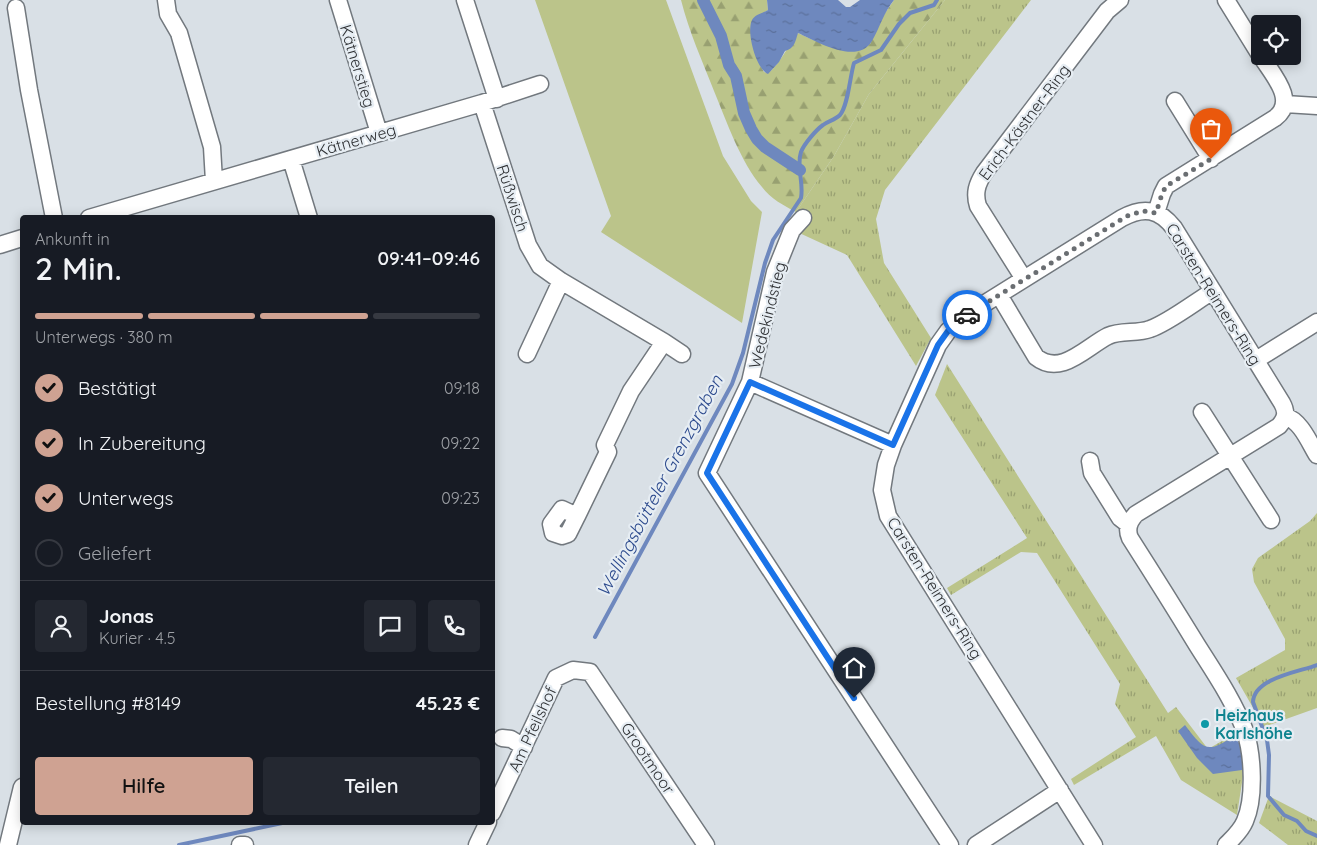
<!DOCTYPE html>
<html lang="de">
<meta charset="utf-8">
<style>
body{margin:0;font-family:Quicksand,sans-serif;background:#242831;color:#f1f3f6;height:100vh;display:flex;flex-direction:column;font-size:19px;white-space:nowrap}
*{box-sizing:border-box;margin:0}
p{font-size:16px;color:#9ea1a6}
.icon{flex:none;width:28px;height:28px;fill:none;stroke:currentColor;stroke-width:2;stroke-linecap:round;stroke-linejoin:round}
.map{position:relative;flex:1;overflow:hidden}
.sheet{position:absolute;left:20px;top:215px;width:475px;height:610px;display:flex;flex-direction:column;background:#171b24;border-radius:5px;box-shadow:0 2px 12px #0003}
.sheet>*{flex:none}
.fabs{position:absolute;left:1251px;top:15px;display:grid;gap:10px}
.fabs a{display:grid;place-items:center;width:50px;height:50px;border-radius:5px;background:#171b24;box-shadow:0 2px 12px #0003;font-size:25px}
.pin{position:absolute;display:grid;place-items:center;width:42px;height:42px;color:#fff;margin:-51px -21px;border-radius:50% 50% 50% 0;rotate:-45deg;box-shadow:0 0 5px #0007}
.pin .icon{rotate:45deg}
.courier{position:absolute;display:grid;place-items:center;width:50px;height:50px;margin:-25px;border:4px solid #1a73e8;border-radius:50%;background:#fff;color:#222;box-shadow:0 1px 6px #0007}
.headline em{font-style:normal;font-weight:600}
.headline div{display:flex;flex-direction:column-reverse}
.headline{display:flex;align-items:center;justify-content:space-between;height:85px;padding:0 15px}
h1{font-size:32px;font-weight:600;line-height:38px}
.bar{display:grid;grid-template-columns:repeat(4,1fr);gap:8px 5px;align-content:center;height:60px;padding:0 15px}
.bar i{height:6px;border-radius:4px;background:#363941}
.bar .on{background:#cfa292}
.bar p{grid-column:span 4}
.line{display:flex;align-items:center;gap:12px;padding:0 15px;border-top:1px solid #363941}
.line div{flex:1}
.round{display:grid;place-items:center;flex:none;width:52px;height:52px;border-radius:5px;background:#242831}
ol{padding:0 15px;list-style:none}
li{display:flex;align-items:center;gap:15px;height:55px}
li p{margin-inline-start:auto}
li .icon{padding:5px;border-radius:50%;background:#cfa292;color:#111;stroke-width:4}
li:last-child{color:#9ea1a6}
li i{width:28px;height:28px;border:2px solid #363941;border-radius:50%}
.button{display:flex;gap:10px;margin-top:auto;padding:10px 15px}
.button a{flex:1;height:58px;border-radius:5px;background:#cfa292;color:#111;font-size:20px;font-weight:600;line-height:58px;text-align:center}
.button a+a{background:#242831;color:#f1f3f6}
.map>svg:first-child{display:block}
.green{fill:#bbc48a}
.forest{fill:url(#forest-firs)}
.park{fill:url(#park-tufts)}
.water{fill:url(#water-ripples)}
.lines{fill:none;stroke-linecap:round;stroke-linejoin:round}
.stream{stroke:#6e88be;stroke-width:4}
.canal{stroke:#6e88be;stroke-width:12}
.minor-casing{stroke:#72787e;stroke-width:19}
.minor{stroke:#fff;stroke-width:16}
.done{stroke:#6a6e72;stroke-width:5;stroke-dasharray:0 9}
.route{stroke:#1a73e8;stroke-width:6}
.culture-dot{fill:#0f9aa8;stroke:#e6edf3;stroke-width:2}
.labels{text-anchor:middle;stroke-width:4.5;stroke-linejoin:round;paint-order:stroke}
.street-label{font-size:16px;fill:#2e3033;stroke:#e6edf3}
.culture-label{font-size:16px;font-weight:bold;fill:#0d838f;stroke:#e6edf3;text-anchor:start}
.water-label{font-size:18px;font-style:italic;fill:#2c4a8d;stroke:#e6edf3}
</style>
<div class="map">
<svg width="1317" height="845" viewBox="0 0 1317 845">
<defs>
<pattern id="forest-firs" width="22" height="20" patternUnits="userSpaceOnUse" patternTransform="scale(1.25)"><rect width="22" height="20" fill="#bbc48a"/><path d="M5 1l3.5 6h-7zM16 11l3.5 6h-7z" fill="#98a071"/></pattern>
<pattern id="park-tufts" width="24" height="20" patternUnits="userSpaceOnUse" patternTransform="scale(1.25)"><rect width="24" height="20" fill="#bbc48a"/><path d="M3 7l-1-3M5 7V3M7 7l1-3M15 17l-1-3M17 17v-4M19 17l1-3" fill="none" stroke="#98a071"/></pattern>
<pattern id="water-ripples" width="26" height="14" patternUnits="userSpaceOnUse" patternTransform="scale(1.25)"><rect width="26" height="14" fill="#6e88be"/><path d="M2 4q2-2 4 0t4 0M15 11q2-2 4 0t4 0" fill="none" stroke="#5b709b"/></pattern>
</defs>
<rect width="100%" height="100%" fill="#d9e0e6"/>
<path class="green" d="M 535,0 L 666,0 L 723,156 L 751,201 L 762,212 L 742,323 L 601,232 L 611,216 Z"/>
<path class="forest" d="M 681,0 L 767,0 L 768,10 L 765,12 L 760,65 L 764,72 L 768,73 C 777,68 790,43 798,33 L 813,40 L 870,44 L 883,16 L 894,0 L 945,0 L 869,94 L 834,156 L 796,212 C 784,206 770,198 762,187 C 740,161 727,122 714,91 C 702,60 689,32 681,0 Z"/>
<path class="park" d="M 945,0 L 1031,0 L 885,190 L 876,219 L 884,263 L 931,338 L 916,366 L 847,255 L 795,231 L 790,225 L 796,212 L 834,156 L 869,94 Z
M 947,364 L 1168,713 L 1176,707 L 1208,749 L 1236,733 L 1243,776 L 1237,815 L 1181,780 L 1156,736 L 1074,785 L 1071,779 L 1136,737 L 1115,704 L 1120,684 L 1037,553 L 1021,552 L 951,595 L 947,588 L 1027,538 L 935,395 Z
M 1317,513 L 1317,708 L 1264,727 L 1236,678 L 1285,650 L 1285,639 L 1254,582 L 1252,569 L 1258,558 L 1310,521 Z
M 1269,796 L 1317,821 L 1317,845 L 1288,845 L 1259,823 Z"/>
<path class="water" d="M 767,0 L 838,0 L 846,7 L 850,7 L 860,0 L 894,0 C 884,12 880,27 872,41 C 857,66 816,41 798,33 C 795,42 795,48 785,51 L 779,62 L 768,74 C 756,69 746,32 752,20 C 755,14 763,13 768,10 Z
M 1185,725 C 1204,750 1207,754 1234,736 C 1243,746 1244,757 1242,770 L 1213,774 L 1197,758 L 1178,731 Z"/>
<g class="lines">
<path class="stream" d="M 595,637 L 732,384 L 743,353 L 765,263 L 773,240 L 801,198 C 804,182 796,167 801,152 C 804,144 816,130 823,125 C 828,121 835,120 840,115 C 848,106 850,76 854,63 L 881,50 L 899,24 L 910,13 L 934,5 L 937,0
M 1317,665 C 1299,672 1254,678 1253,702 L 1267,740 L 1269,755 L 1268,796 L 1284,815 L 1297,821 L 1306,831 L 1317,836
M 179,845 L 287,822"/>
<path class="canal" d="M 703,0 L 721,36 L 729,65 L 736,76 L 744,113 L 751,129 L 757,139 L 765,147 L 800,170"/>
<g class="minor-casing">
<path id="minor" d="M 166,0 L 168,14 L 179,33 L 212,147 L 214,181
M 338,0 L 379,133
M 465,0 L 497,99
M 1226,0 L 1260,55
M 16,8 L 29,90 L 54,218
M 1175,101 L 1211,159
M 482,103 L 528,245 L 540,266 L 561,281 L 664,342 L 682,354
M 1285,104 L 1317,106
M 291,159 L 309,218
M 1156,213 L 1162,194 L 1166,186 L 1275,118 C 1298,101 1272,74 1261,56
M 89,218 L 482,103 L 540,84
M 803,218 L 792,230 L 775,272 L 750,382 L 707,473 L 950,845
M 0,245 L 22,238
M 1024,279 L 978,206 C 974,193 977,184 984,173 L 1107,11 L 1120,0
M 999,295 L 1036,357 C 1061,377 1086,347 1108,336 C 1121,330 1137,334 1150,329 C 1168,323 1195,302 1213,291
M 527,354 L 561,281
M 1256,360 L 1317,322
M 750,382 L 893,445
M 1202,412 L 1271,520
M 1285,416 C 1301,421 1309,442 1317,455
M 1090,461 L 1092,473 L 1120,518 L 1129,525
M 577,516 L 568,534 L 562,536 L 553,533 L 551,524 L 562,509 L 577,516 L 608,452 L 605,445 L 631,391 L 664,342
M 502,738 L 511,739 L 524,747
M 492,813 L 556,678 L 573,670 L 590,672 L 706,845
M 8,845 L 22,787
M 240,845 L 245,845
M 477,845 L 488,822
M 976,845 L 1060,790
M 1094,845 L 888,516 L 882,490 L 886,465 L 893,445 L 938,345 L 948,331 L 971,312 L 1122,218 C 1144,206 1159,209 1174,228 L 1282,403 C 1287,412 1286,418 1279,426 L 1136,514 C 1129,521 1126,529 1130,538 C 1153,574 1175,609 1197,645 C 1214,672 1234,701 1245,731 C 1253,755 1255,798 1245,821 C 1241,831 1233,838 1226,845"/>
</g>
<use href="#minor" class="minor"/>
</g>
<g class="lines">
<path class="done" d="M 967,315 L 1127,216 L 1143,211 L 1156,213 L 1162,194 L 1166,186 L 1211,159"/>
<path class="route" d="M 854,698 L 707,473 L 750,382 L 893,445 L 938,345 L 948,331 L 967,315"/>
</g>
<circle class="culture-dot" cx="1205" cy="724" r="5"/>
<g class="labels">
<g class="street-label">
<text transform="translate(358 66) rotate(73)" y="6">Kätnerstieg</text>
<text transform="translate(1024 122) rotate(-53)" y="6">Erich-Kästner-Ring</text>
<text transform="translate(356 140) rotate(-16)" y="6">Kätnerweg</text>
<text transform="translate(513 198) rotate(72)" y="6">Rüßwisch</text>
<text transform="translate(1214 294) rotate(58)" y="6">Carsten-Reimers-Ring</text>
<text transform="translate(767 315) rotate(-76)" y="6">Wedekindstieg</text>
<text transform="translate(935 588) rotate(58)" y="6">Carsten-Reimers-Ring</text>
<text transform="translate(532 729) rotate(-65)" y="6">Am Pfeilshof</text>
<text transform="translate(648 758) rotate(56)" y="6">Grootmoor</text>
</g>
<g class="culture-label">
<text x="1215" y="721">Heizhaus<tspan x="1215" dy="18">Karlshöhe</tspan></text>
</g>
<g class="water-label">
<text transform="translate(660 486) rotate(-62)" y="6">Wellingsbütteler Grenzgraben</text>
</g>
</g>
</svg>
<div class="fabs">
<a><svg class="icon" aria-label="locate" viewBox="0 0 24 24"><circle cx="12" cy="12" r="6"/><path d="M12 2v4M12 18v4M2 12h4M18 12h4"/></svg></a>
</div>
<div class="pin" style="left:1211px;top:159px;background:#ea580c"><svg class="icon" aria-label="bag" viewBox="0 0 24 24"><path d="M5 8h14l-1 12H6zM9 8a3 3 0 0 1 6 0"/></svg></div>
<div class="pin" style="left:854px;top:698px;background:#1f2937"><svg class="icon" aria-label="home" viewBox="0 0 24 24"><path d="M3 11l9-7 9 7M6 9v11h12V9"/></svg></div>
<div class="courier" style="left:967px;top:315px"><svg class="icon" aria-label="car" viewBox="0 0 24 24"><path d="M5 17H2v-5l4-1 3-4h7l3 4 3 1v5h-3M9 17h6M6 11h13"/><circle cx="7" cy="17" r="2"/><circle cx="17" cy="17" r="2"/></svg></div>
<section class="sheet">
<div class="headline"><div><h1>2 Min.</h1><p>Ankunft in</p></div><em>09:41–09:46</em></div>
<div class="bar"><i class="on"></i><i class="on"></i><i class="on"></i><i></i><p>Unterwegs · 380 m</p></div>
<ol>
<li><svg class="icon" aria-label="check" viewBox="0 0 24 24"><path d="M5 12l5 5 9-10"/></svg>Bestätigt<p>09:18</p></li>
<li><svg class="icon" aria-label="check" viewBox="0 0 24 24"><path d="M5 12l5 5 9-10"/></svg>In Zubereitung<p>09:22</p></li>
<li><svg class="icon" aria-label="check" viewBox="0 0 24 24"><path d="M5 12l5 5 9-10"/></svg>Unterwegs<p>09:23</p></li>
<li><i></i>Geliefert</li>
</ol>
<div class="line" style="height:90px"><a class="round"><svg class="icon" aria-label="person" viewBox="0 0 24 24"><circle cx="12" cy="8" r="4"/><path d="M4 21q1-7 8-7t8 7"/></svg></a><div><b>Jonas</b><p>Kurier · 4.5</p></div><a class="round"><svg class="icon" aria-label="chat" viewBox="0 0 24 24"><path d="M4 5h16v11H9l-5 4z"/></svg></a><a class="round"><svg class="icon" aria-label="phone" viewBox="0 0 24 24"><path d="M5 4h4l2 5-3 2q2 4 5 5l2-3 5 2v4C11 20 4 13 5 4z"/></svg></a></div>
<div class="line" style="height:65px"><div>Bestellung #8149</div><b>45.23 €</b></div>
<div class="button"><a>Hilfe</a><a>Teilen</a></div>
</section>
</div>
